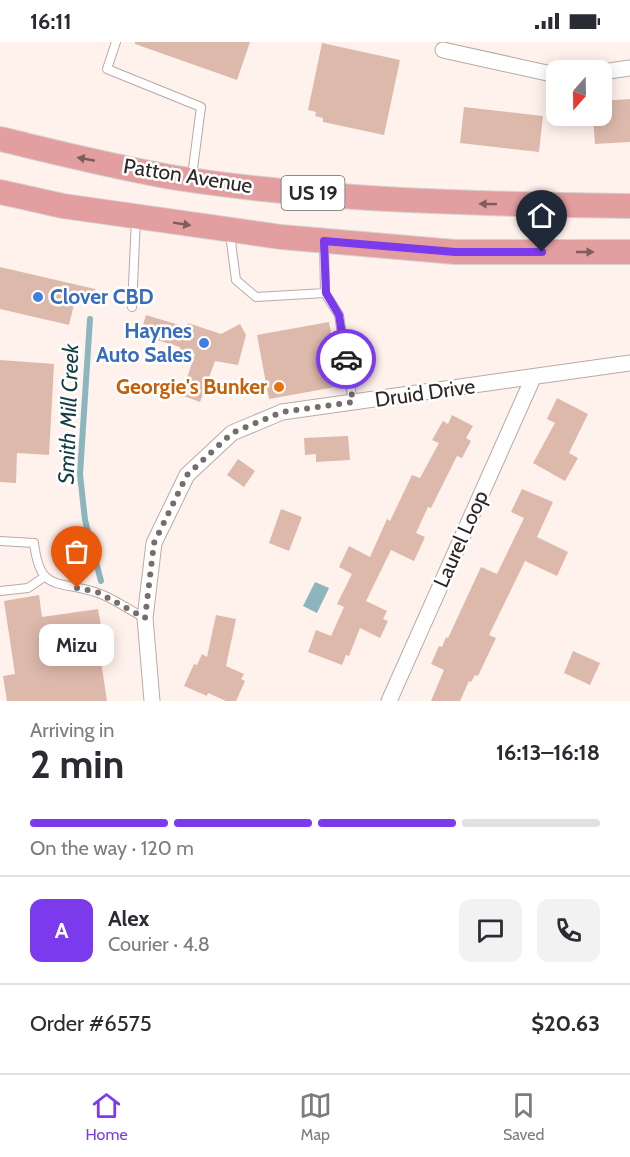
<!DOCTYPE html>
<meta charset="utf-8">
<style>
body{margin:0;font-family:Cabin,sans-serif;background:#f2f2f3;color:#2b2b33;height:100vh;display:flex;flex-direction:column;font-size:22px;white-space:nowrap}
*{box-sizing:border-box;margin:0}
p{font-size:20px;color:#7c7c81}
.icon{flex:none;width:33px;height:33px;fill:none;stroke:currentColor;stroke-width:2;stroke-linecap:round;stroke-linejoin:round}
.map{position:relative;height:659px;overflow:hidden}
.details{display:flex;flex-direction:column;background:#fff;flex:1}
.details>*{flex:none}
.needle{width:39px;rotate:200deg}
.buttons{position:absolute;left:546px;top:18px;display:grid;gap:12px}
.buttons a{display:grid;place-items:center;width:66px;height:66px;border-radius:12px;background:#fff;box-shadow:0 3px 15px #0003;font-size:30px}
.pin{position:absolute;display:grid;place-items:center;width:51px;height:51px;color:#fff;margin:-62px -26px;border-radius:50% 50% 50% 0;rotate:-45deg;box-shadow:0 0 6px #0007}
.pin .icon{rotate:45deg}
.courier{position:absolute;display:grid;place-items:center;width:60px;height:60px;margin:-30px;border:4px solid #7c3aed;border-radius:50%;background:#fff;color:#222;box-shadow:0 2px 8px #0007}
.bubble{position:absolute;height:42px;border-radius:12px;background:#fff;box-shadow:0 3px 15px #0003;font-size:20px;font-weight:700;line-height:42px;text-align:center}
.overview em{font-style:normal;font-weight:700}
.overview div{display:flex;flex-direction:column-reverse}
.overview{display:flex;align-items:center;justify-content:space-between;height:102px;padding:0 30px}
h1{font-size:39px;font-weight:700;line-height:45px}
.bar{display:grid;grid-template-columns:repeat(4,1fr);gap:9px 6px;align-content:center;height:72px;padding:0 30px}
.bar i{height:8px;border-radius:4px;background:#e1e1e2}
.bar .current{background:#7c3aed}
.bar p{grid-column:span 4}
.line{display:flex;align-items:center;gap:15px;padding:0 30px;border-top:2px solid #e1e1e2}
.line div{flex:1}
.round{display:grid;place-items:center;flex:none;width:63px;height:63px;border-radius:12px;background:#f2f2f3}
.status{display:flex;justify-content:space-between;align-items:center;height:42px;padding:0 30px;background:#fff;direction:ltr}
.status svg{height:16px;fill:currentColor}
.tab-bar{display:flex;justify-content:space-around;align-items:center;height:84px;border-top:2px solid #e1e1e2;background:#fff;font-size:16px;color:#7c7c81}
.tab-bar a{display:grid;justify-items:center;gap:3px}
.tab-bar .current{color:#7c3aed}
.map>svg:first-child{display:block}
.water{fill:#8cb6be}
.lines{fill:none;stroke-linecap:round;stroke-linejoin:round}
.stream{stroke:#8cb6be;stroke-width:6}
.building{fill:#ddb9ab}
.service-casing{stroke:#b9aaa4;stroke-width:10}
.minor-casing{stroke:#b9aaa4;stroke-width:17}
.primary-casing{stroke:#d5d4d3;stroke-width:26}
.service{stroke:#fff;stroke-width:8}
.minor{stroke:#fff;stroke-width:15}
.primary{stroke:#e39ea0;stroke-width:24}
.oneway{fill:#7f5d5c}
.done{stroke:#766e6b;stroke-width:6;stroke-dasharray:0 10.8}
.route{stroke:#7c3aed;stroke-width:8}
.shop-dot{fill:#3f7fe0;stroke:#fff;stroke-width:2}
.food-dot{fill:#e8710a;stroke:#fff;stroke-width:2}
.labels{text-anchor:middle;stroke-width:5;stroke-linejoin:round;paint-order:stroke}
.shield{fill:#fff;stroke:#6c6866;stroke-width:1.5}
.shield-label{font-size:20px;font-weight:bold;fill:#2d2725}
.street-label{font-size:21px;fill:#2d2725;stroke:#fff}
.shop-label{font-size:21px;font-weight:bold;fill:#366cbe;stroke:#fff;text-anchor:start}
.food-label{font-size:21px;font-weight:bold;fill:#c56008;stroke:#fff;text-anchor:end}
.water-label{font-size:22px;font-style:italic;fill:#163e45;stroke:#fff}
</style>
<div class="status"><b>16:11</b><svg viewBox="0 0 49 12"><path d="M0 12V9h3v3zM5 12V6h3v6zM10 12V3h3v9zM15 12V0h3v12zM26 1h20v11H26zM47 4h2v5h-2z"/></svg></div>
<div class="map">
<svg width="630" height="659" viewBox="0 0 630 659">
<rect width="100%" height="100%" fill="#fff2ed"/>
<path class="water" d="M 315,540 L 329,546 L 317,571 L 303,564 Z"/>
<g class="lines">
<path class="stream" d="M 90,277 L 80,432 L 85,478 L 101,539"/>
</g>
<path class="building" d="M 135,0 L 250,0 L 237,38 L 135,2 Z
M 322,1 L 400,18 L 384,93 L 323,80 L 323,76 L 315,74 L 316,70 L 308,68 Z
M 630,57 L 630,100 L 595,102 L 593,74 L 602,74 L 602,59 Z
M 464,65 L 543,74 L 539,110 L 460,101 Z
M 0,225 L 95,247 L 92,261 L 75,258 L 69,283 L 0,267 Z
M 146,273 L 186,285 L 188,281 L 221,292 L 240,282 L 246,293 L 238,323 L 215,319 L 200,360 L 181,353 L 195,312 L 179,307 L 180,305 L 140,293 Z
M 329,280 L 341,344 L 269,357 L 257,293 Z
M 0,318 L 54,322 L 49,413 L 17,411 L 16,441 L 0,440 Z
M 557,356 L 588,372 L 569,411 L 578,416 L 565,439 L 533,421 L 555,381 L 547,377 Z
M 452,373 L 473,384 L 466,396 L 471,399 L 462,416 L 457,414 L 431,466 L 428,465 L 416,491 L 425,495 L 414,519 L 391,508 L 366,559 L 387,569 L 383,577 L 388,579 L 380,596 L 360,586 L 349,614 L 346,613 L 342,623 L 308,610 L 316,588 L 331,594 L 344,565 L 337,562 L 352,532 L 339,525 L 349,504 L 370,515 L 387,477 L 390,479 L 412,433 L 420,436 L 439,401 L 432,398 L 443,379 L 448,382 Z
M 348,394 L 350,418 L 316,420 L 316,412 L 305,413 L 304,396 Z
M 238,417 L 255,429 L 244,445 L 227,433 Z
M 522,447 L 553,460 L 537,495 L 568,510 L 557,534 L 525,519 L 489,593 L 496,596 L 478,634 L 475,633 L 471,640 L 469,639 L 460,659 L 431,659 L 444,628 L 431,622 L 439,604 L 442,605 L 446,595 L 448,596 L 481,525 L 497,532 L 524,476 L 511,470 Z
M 281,467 L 302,475 L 289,509 L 269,501 Z
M 39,553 L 42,575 L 98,567 L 107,618 L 101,619 L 107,659 L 7,659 L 3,634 L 15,632 L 4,559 Z
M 216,573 L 236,577 L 226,624 L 244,632 L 241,637 L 245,639 L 236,659 L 226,659 L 208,651 L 207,654 L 184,644 L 194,622 L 197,623 L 202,612 L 207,615 Z
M 573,609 L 600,621 L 590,643 L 564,631 Z"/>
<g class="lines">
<g class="service-casing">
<path id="service" d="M 116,0 L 107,27 L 201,65 L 192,134
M 230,192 L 236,238 L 256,255 L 325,251 L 324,200
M 325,251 L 339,273 L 353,360
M 132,265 L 136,176
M 0,499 L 34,501 C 40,550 56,538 95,550 C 112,555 129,568 145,576
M 0,549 L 28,546 L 44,535"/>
</g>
<g class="minor-casing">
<path id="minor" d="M 443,8 L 556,33
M 602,30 L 630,26
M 152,659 L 145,576 L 154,501 L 187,433 L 232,391 L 282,370 L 630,321
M 389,659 L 533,336"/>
</g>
<g class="primary-casing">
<path id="primary" d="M 0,97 C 59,111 118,126 177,136 C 327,159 479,162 630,164
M 0,150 L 63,164 L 281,195 L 455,210 L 630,210"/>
</g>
<use href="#service" class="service"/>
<use href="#minor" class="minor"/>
<use href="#primary" class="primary"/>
</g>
<defs><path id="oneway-solid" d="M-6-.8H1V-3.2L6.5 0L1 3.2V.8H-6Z" transform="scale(1.5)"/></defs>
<g class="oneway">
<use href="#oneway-solid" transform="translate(86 117) rotate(-169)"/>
<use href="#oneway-solid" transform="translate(488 162) rotate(-179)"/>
<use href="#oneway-solid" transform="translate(182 182) rotate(9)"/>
<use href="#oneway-solid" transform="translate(585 210)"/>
</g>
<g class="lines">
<path class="done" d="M 77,546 L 97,550 L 145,576 L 154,501 L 187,433 L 232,391 L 282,370 L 353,360 L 346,317"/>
<path class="route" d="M 346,317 L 339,273 L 326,251 L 324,199 L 455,210 L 542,210"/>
</g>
<g class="shop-dot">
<circle cx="38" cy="255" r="6"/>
<circle cx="204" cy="301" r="6"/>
</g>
<circle class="food-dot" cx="279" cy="345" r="6"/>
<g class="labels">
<rect class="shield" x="281.5" y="134" width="63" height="34" rx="4.5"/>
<g class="shield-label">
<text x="313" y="158">US 19</text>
</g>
<g class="street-label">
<text transform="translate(188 134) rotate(9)" y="7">Patton Avenue</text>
<text transform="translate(425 351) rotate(-8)" y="7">Druid Drive</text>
<text transform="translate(461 497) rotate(-66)" y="7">Laurel Loop</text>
</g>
<g class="shop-label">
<text x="50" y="262">Clover CBD</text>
<text x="192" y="296" text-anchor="end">Haynes<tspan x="192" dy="24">Auto Sales</tspan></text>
</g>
<g class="food-label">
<text x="267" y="352">Georgie's Bunker</text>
</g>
<g class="water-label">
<text transform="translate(68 372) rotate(-88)" y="8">Smith Mill Creek</text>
</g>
</g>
</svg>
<div class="buttons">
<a><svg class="needle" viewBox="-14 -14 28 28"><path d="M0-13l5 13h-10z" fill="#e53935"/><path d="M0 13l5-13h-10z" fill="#7c7c81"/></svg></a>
</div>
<div class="pin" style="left:77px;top:546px;background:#ea580c"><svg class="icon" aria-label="bag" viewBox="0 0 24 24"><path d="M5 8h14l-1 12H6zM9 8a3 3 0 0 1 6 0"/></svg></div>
<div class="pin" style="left:542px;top:210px;background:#1f2937"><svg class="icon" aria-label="home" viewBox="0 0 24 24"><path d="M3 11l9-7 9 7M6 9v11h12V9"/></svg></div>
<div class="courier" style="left:346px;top:317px"><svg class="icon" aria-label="car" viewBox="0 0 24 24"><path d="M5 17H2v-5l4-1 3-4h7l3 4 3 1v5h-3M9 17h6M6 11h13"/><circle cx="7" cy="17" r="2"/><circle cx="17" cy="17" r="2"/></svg></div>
<div class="bubble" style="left:39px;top:582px;width:75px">Mizu</div>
</div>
<section class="details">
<div class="overview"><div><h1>2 min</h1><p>Arriving in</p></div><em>16:13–16:18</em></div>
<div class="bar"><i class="current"></i><i class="current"></i><i class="current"></i><i></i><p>On the way · 120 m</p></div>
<div class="line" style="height:108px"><b class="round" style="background:#7c3aed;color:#fff">A</b><div><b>Alex</b><p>Courier · 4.8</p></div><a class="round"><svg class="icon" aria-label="chat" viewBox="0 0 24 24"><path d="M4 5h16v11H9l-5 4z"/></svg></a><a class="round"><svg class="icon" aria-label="phone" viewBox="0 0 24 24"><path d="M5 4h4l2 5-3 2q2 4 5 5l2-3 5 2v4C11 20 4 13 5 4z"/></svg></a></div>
<div class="line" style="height:78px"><div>Order #6575</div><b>$20.63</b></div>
</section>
<nav class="tab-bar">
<a class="current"><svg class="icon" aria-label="home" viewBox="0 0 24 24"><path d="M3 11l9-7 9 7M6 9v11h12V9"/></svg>Home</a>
<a><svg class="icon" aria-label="map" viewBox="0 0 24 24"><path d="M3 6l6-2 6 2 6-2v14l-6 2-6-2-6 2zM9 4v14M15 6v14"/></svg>Map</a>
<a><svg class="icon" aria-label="saved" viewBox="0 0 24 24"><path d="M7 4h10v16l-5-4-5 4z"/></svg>Saved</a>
</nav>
